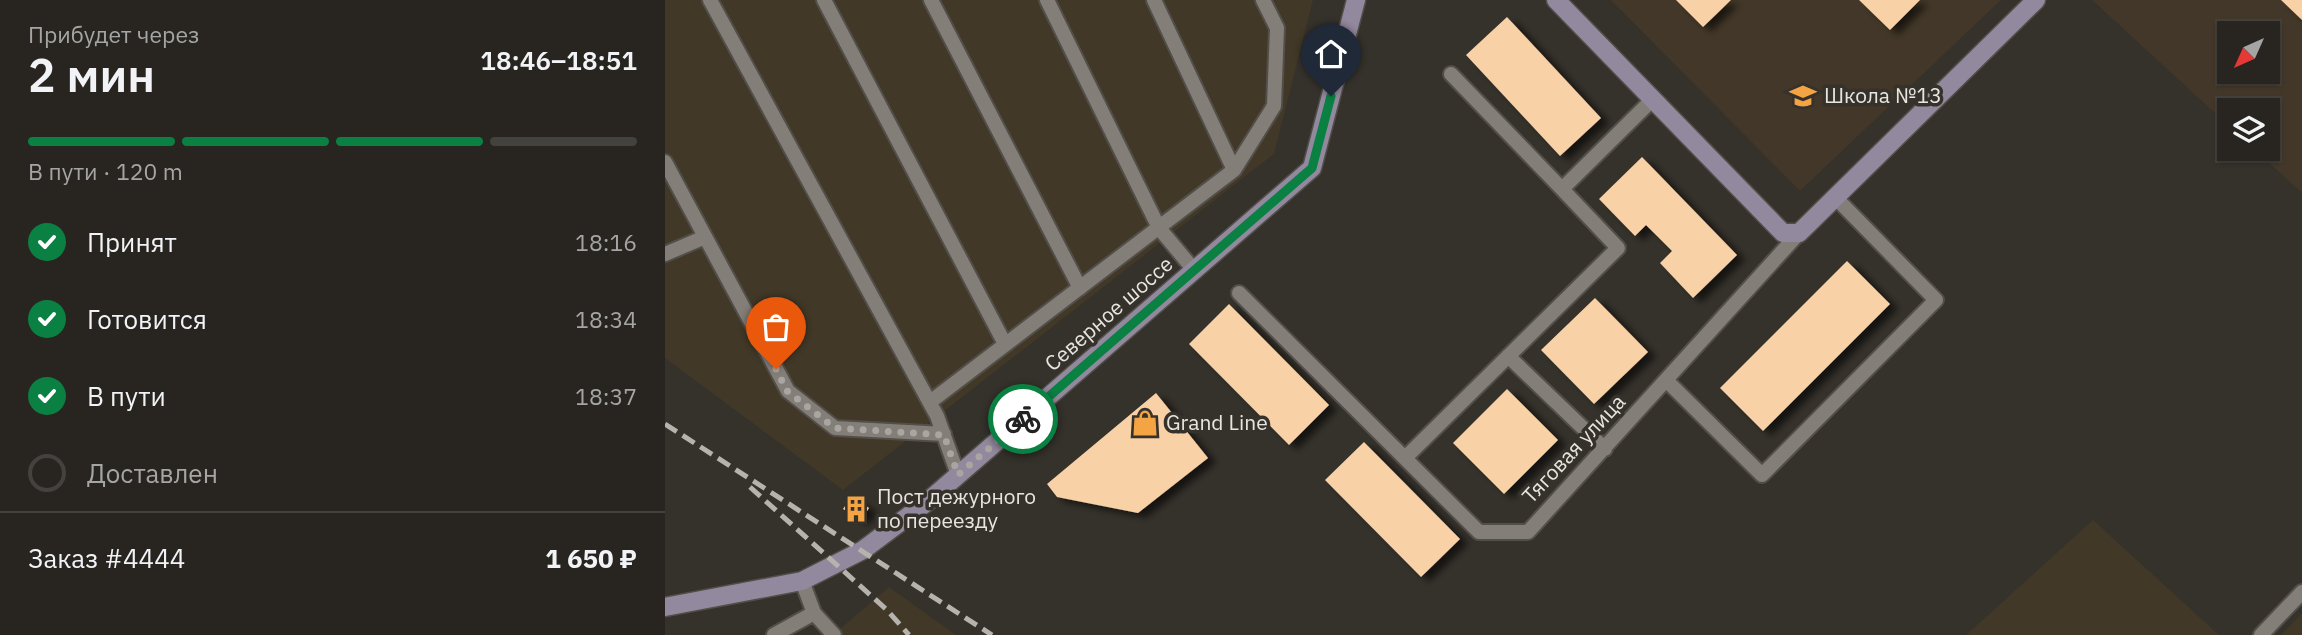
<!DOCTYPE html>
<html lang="ru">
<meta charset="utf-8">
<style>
body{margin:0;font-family:"IBM Plex Sans",sans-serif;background:#302d29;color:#f1f3f6;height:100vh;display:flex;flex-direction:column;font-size:26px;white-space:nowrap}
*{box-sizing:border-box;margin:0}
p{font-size:23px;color:#a5a5a5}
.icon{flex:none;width:38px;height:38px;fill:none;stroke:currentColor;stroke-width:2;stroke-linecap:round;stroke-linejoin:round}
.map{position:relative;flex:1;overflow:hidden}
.panel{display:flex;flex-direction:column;background:#282520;width:665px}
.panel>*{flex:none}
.needle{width:46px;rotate:225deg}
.fabs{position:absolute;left:1552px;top:21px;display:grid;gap:14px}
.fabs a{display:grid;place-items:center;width:63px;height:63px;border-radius:0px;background:#282520;box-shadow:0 2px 5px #0004,0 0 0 2px #44423e;font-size:35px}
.pin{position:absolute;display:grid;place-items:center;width:60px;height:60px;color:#fff;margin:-72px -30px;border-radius:50% 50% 50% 0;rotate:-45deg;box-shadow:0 0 7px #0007}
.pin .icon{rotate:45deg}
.courier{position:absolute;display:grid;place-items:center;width:70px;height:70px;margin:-35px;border:5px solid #0b8043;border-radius:50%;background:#fff;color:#222;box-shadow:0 2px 9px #0007}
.overview em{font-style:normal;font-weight:600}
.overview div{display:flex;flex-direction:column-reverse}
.overview{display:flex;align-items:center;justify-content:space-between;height:119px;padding:0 28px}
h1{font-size:46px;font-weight:600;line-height:52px}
.bar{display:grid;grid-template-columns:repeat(4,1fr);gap:10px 7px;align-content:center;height:84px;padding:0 28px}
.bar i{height:9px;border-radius:5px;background:#44423e}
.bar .on{background:#0b8043}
.bar p{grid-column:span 4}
.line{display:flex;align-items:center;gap:18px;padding:0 28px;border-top:2px solid #44423e}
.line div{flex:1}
ol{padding:0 28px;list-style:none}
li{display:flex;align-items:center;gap:21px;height:77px}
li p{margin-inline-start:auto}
li .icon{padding:7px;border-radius:50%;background:#0b8043;color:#fff;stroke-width:4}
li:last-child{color:#a5a5a5}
li i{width:38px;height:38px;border:4px solid #44423e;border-radius:50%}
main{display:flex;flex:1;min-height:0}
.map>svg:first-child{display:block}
.industrial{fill:#413827}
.education{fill:#423728;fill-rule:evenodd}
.building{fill:#f8d1a6;filter:url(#shadow)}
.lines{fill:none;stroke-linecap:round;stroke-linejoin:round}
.lane-casing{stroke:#524e49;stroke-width:18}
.secondary-casing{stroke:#524e49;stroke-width:21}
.lane{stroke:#847e78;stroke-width:14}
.secondary{stroke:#93899e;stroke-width:18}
.rail{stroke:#b6b3ae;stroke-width:5;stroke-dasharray:14 7;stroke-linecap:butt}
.done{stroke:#a9a6a1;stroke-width:7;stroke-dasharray:0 12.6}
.route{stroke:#0b8043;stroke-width:9}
.labels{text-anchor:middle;stroke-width:7;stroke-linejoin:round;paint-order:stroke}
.poi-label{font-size:21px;fill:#e8e5e1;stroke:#35312b;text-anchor:start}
.street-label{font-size:21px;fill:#e8e5e1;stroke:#35312b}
</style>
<main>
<section class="panel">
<div class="overview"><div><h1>2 мин</h1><p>Прибудет через</p></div><em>18:46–18:51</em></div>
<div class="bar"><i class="on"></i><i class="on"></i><i class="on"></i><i></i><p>В пути · 120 m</p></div>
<ol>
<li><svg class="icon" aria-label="check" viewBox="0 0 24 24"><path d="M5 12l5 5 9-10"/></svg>Принят<p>18:16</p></li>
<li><svg class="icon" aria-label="check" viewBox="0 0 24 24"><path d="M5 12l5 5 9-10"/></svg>Готовится<p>18:34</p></li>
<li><svg class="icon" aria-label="check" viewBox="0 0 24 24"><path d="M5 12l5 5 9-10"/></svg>В пути<p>18:37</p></li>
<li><i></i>Доставлен</li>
</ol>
<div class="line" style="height:91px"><div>Заказ #4444</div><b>1 650 ₽</b></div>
</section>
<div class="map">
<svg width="1637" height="635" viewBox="0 0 1637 635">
<defs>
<filter id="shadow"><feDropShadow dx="8" dy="4.5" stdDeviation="3.5" flood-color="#0009"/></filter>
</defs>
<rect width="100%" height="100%" fill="#35312b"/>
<path class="industrial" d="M 0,0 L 648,0 L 609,154 L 178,490 L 0,358 Z
M 1428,520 L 1554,635 L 1301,635 Z
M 224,587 L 291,635 L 168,635 Z
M 1637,613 L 1637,635 L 1616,635 Z"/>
<path class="education" d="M 946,0 L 1336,0 L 1135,191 Z
M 1427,0 L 1637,0 L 1637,193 L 1589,149 L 1603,149 L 1603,110 L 1564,110 L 1564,126 ZM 1564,33 L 1603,33 L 1603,72 L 1564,72 Z"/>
<path class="building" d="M 1011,0 L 1066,0 L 1038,27 Z
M 1194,0 L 1255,0 L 1225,30 Z
M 1616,0 L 1637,0 L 1637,20 Z
M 842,17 L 936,118 L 895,156 L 801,55 Z
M 977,157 L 1072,255 L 1028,298 L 995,263 L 1007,251 L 981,225 L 970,236 L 934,199 Z
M 1182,261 L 1225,304 L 1098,431 L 1055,388 Z
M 930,298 L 983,352 L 929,404 L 876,350 Z
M 564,304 L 664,405 L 624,445 L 524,344 Z
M 842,389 L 893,440 L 839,494 L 788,443 Z
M 491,393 L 543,458 L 473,513 L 392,497 L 382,484 Z
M 699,442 L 795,539 L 756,577 L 660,480 Z
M 186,497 L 204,508 L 196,520 L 178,509 Z"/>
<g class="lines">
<g class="lane-casing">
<path id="lane" d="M 45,0 L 272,416 L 293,475
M 159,0 L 340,344
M 266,0 L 415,288
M 382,0 L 494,228 L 529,270
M 786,74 L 897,189 L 987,100
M 0,162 L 123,391 L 170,428 L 279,434
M 569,170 L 609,106 L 612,28 L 598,0
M 0,254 L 40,237
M 574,293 L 814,532 L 863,532 L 1134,233
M 843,356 L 940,449
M 1002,381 L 1097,475 L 1271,300 L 1170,197
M 265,402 L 569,170 L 489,0
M 740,458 L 953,248 L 897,189
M 137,581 L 149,613 L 169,635
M 109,635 L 149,613
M 1596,635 L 1637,592"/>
</g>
<g class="secondary-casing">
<path id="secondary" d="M 891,0 L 1118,233 L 1134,233 L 1371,0
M 0,607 L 137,581 L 198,550 L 262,502 L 647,168 L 691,0"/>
</g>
<use href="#lane" class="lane"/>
<use href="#secondary" class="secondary"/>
<path class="rail" d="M 0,424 L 327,635
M 85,487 L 222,610 L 244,635"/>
</g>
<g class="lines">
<path class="done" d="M 111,369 L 122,391 L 170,428 L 279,435 L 293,475 L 358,419"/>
<path class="route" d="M 358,419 L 647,168 L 666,96"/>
</g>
<defs>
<g id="school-bare" transform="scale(2.1)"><path d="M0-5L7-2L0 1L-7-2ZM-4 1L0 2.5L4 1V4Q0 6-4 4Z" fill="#f4a443" stroke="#35312b" stroke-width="2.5" paint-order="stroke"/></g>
<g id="shop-bare" transform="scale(2.1)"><path d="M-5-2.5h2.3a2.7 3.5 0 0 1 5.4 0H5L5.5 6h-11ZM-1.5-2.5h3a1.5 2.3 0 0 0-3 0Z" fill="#f4a443" stroke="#35312b" stroke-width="2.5" paint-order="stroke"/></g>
<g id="building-bare" transform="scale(2.1)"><path d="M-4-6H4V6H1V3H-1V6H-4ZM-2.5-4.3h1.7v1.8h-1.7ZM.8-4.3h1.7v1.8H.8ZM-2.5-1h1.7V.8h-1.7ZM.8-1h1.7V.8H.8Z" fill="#f4a443" stroke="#35312b" stroke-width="2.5" paint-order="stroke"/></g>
</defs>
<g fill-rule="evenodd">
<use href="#school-bare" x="1138" y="96"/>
<use href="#shop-bare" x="480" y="423"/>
<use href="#building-bare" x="191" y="509"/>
</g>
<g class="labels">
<g class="poi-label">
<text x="1159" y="103">Школа №13</text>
<text x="501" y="430">Grand Line</text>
<text x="212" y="504">Пост дежурного<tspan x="212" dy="24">по переезду</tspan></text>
</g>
<g class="street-label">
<text transform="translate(444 314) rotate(-41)" y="7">Северное шоссе</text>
<text transform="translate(909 449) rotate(-47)" y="7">Тяговая улица</text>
</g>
</g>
</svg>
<div class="fabs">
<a><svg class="needle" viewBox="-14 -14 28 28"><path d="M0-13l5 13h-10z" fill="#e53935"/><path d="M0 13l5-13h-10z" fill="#a5a5a5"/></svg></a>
<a><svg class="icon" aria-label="layers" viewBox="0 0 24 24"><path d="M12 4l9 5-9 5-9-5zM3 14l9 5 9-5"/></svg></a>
</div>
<div class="pin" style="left:111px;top:369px;background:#ea580c"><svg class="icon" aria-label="bag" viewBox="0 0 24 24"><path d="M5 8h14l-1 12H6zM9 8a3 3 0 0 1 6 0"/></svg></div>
<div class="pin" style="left:666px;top:96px;background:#1f2937"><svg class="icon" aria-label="home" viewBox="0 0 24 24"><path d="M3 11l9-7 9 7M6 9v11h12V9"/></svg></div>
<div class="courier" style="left:358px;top:419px"><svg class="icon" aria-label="bike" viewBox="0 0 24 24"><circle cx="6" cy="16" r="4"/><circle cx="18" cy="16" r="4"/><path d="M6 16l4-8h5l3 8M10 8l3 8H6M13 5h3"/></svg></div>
</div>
</main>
